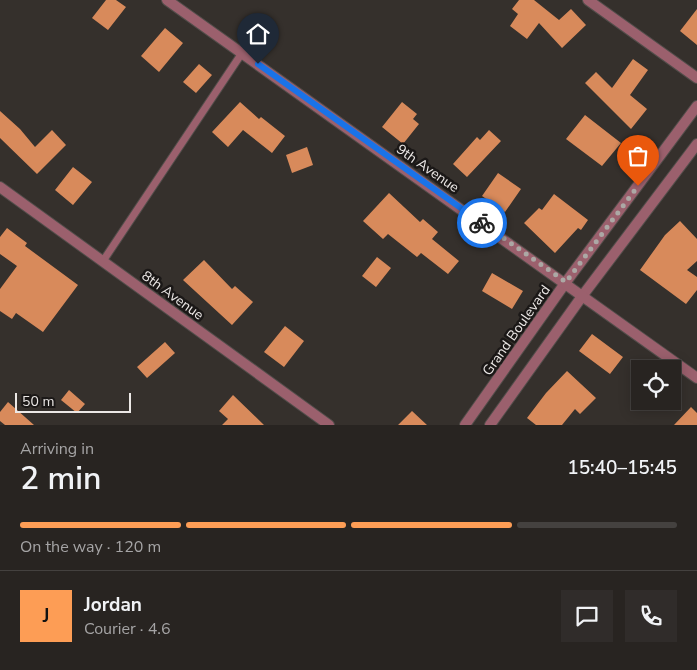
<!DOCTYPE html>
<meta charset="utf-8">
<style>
body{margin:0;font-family:"Nunito Sans",sans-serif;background:#302c2a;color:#f1f3f6;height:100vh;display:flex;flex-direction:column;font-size:19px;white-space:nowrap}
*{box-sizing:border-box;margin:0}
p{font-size:16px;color:#a5a4a5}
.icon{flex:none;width:28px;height:28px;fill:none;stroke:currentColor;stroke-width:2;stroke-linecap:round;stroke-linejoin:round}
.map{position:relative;height:425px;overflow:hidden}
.side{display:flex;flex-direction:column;background:#282421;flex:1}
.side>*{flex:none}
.buttons{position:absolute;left:631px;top:360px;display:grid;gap:10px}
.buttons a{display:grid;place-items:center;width:50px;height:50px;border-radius:0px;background:#282421;box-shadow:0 2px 12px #0003,0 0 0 1px #44413f;font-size:25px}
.scale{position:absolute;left:15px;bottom:12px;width:116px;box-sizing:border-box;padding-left:5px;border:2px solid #ece8e6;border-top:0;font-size:14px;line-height:18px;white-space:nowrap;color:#ece8e6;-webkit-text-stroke:4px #1b1817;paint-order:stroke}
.pin{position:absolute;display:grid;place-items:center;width:42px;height:42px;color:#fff;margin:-51px -21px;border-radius:50% 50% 50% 0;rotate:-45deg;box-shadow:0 0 5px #0007}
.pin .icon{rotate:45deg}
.courier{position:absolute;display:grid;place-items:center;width:50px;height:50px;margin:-25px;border:4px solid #1a73e8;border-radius:50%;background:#fff;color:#222;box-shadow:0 1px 6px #0007}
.overview em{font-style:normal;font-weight:600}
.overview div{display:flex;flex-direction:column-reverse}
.overview{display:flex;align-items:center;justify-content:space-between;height:85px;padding:0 20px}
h1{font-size:32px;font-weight:600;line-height:38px}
.bar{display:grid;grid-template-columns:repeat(4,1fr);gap:8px 5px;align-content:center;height:60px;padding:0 20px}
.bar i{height:6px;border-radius:4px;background:#44413f}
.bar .active{background:#fd9d55}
.bar p{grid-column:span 4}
.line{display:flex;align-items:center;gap:12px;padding:0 20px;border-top:1px solid #44413f}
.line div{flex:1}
.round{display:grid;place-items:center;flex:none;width:52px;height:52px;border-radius:0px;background:#302c2a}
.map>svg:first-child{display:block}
.building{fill:#d88a5b}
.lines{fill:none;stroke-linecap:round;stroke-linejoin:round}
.service-casing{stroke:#524d4a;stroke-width:9}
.minor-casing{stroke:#524d4a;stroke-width:12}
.tertiary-casing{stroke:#524d4a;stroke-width:12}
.service{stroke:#9b606d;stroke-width:7}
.minor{stroke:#9b606d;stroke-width:10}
.tertiary{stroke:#9b606d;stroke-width:10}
.done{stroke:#aca8a5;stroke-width:5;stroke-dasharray:0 9}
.route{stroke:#1a73e8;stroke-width:6}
.labels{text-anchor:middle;stroke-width:5;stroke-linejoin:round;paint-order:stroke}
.street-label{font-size:14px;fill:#ece8e6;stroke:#1b1817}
</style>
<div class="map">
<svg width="697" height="425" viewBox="0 0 697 425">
<rect width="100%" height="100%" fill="#35302c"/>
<path class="building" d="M 106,0 L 116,0 L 126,7 L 108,30 L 92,18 Z
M 519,0 L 534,0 L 559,20 L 571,9 L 586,25 L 562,48 L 539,23 L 527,39 L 510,26 L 518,14 L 512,9 Z
M 697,9 L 697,45 L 680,31 Z
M 165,28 L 183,43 L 159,72 L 141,56 Z
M 633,59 L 648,70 L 630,95 L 647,109 L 631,129 L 585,83 L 596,72 L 612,88 Z
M 199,64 L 212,75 L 196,93 L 183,82 Z
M 240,102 L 259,119 L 261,117 L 285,136 L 272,153 L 243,130 L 228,147 L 212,132 Z
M 402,102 L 417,114 L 413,119 L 419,124 L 403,144 L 382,127 Z
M 0,111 L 20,129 L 35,147 L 52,130 L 66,145 L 37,174 L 0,138 Z
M 585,115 L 621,143 L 602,166 L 566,139 Z
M 489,130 L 501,141 L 467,177 L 453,164 L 477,137 L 480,140 Z
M 307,147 L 313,165 L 292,173 L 286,155 Z
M 73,167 L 92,182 L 73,205 L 55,190 Z
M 498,173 L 521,189 L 505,212 L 482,196 Z
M 389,193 L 420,222 L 423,219 L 438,232 L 432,239 L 459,261 L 448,274 L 421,253 L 417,257 L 388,234 L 383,239 L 363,221 Z
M 554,194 L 588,220 L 581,230 L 578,228 L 555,253 L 524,223 L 539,208 L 542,210 Z
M 680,221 L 697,239 L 697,261 L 687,270 L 697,277 L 697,290 L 686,304 L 640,270 L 665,235 Z
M 7,228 L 27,243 L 25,246 L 78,285 L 43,332 L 16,313 L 12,319 L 0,311 L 0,289 L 17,266 L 0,254 L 0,237 Z
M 377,257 L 391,268 L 376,287 L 362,276 Z
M 204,260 L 232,289 L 235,286 L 253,302 L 232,325 L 183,280 Z
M 492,273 L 523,291 L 512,309 L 482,291 Z
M 285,326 L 304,341 L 284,367 L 264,352 Z
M 592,334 L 623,357 L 610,374 L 579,351 Z
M 165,342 L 175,353 L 147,378 L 137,367 Z
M 567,371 L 596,398 L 580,414 L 575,409 L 562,425 L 536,425 L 527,418 L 546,393 Z
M 69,390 L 85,404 L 77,413 L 61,400 Z
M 233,395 L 264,425 L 222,425 L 228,419 L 219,411 Z
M 8,402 L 34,425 L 5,425 L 0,421 L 0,412 Z
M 691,407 L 697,413 L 697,425 L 674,425 Z
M 412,411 L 427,425 L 398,425 Z"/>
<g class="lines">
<g class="service-casing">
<path id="service" d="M 103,261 L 242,53"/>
</g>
<g class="minor-casing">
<path id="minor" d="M 588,0 L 697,78
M 0,187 L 329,425
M 465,425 L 566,282 L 697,106
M 490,425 L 583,295 L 697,144"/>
</g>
<g class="tertiary-casing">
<path id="tertiary" d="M 167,0 L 697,378"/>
</g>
<use href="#service" class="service"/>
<use href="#minor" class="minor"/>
<use href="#tertiary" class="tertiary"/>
</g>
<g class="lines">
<path class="done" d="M 482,223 L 566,282 L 638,186"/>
<path class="route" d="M 258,64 L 482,223"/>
</g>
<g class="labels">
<g class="street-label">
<text transform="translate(428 168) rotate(35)" y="5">9th Avenue</text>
<text transform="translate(173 295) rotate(36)" y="5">8th Avenue</text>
<text transform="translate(516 330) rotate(-55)" y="5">Grand Boulevard</text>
</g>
</g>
</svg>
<div class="buttons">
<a><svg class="icon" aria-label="locate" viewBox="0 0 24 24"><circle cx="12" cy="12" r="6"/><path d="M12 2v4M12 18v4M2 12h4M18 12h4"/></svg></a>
</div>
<div class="scale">50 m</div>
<div class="pin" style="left:638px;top:186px;background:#ea580c"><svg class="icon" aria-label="bag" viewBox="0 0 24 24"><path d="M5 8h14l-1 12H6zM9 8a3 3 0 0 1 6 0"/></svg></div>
<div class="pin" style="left:258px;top:64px;background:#1f2937"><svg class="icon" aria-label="home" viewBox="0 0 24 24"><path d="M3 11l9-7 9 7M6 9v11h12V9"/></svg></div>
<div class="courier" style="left:482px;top:223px"><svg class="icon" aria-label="bike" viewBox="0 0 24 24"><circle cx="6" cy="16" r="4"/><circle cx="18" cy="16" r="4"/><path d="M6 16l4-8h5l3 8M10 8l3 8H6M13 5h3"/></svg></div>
</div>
<section class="side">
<div class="overview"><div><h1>2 min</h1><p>Arriving in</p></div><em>15:40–15:45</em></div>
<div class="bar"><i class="active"></i><i class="active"></i><i class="active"></i><i></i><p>On the way · 120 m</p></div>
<div class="line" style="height:90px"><b class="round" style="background:#fd9d55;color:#111">J</b><div><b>Jordan</b><p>Courier · 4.6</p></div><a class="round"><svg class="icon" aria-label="chat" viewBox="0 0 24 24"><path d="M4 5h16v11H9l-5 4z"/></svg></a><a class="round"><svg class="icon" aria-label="phone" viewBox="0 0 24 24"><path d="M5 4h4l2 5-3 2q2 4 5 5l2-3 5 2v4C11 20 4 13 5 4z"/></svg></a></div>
</section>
